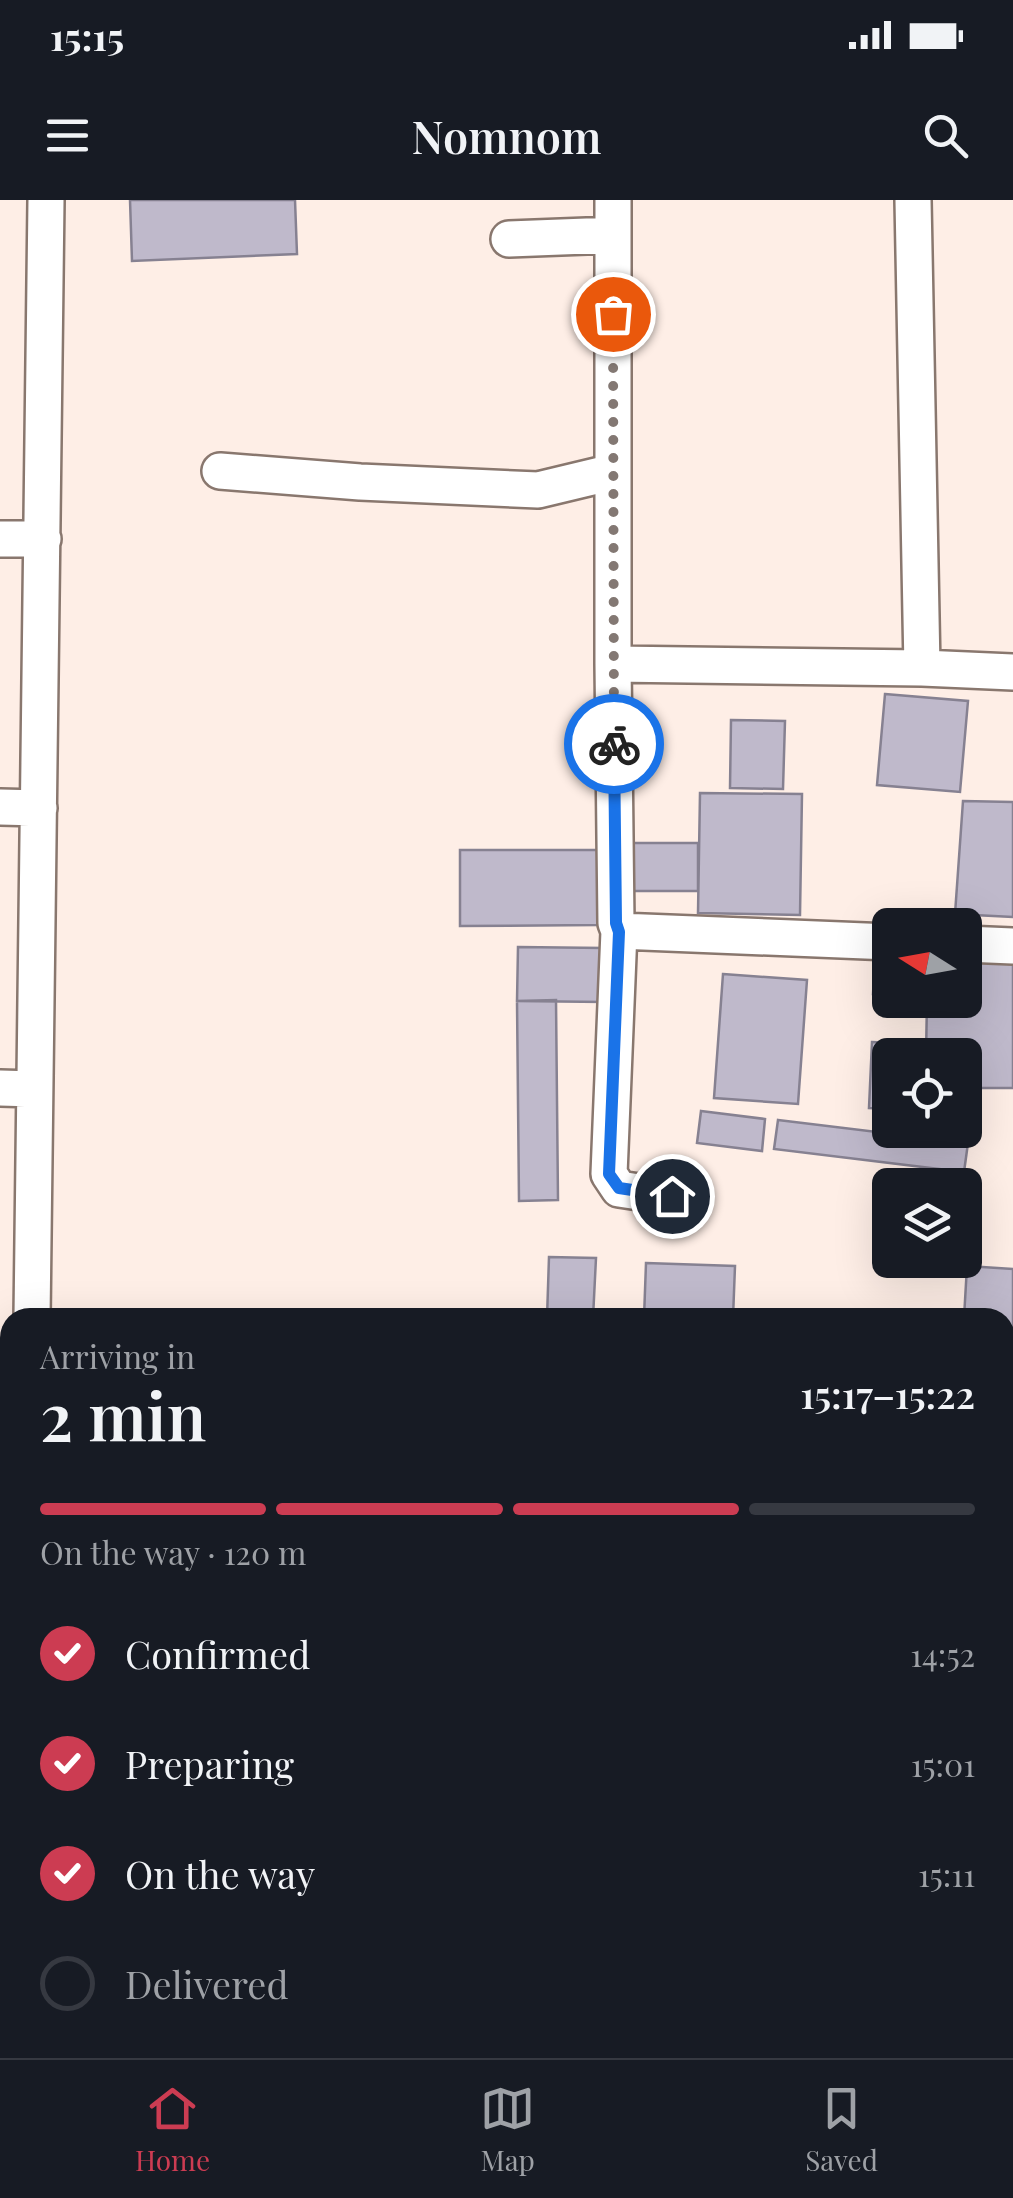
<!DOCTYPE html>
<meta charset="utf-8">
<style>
body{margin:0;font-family:"Playfair Display",serif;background:#242831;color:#f1f3f6;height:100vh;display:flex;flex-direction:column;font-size:38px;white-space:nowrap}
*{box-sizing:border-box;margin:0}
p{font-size:32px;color:#9ea1a6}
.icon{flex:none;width:55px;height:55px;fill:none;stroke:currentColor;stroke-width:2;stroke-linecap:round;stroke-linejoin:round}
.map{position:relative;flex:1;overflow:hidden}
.panel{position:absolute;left:0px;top:1108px;width:1015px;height:752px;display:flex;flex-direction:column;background:#171b24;border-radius:30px 30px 0 0;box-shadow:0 10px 40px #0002}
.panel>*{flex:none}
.needle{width:65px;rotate:281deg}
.controls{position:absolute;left:872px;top:708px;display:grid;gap:20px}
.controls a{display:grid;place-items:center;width:110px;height:110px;border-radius:15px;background:#171b24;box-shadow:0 10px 40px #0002;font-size:50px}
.pin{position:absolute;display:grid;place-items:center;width:85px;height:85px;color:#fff;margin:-42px;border:5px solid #fff;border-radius:50%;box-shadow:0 2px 10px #0007}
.courier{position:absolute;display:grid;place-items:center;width:100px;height:100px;margin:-50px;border:8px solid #1a73e8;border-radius:50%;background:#fff;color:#222;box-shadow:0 2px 12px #0007}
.head em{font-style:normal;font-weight:600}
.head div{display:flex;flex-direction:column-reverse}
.head{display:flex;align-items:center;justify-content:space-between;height:170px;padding:0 40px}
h1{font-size:65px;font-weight:600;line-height:75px}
.bar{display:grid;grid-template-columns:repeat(4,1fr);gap:15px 10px;align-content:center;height:120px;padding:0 40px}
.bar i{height:12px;border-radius:8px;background:#363941}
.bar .selected{background:#cc3c52}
.bar p{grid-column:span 4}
ol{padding:0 40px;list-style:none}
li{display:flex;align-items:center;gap:30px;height:110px}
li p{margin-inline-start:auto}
li .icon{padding:10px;border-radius:50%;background:#cc3c52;color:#fff;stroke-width:4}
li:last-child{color:#9ea1a6}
li i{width:55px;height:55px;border:5px solid #363941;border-radius:50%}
.status{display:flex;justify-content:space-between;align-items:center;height:70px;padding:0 50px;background:#171b24;direction:ltr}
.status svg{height:28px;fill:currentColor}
header{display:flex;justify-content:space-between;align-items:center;height:130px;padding:0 40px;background:#171b24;font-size:45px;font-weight:600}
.tabs{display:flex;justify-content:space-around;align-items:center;height:140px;border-top:2px solid #363941;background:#171b24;font-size:28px;color:#9ea1a6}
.tabs a{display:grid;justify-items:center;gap:5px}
.tabs .selected{color:#cc3c52}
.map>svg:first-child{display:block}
.building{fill:#bfb9cb;stroke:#868191;stroke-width:2.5}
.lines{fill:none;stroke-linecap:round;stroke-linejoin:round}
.minor-casing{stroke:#89776e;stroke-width:40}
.minor{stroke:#fff;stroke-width:35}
.done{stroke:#837873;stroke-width:10;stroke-dasharray:0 18}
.route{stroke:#1a73e8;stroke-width:12}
</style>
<div class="status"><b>15:15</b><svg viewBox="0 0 49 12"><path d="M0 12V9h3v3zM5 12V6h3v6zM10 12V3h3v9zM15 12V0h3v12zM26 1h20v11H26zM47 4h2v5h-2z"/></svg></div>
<header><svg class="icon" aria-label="menu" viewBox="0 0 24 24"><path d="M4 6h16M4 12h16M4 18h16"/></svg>Nomnom<svg class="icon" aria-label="search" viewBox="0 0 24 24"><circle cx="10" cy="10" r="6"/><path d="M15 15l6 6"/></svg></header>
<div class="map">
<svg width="1013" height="1858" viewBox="0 0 1013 1858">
<rect width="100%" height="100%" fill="#feeee6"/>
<path class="building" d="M 130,0 L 295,0 L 297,54 L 132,61 Z
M 885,494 L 968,501 L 960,592 L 877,585 Z
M 731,520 L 785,521 L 783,589 L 730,588 Z
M 700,593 L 802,594 L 800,715 L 698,713 Z
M 963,601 L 1013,602 L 1013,717 L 955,714 Z
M 618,643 L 698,643 L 698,691 L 618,691 Z
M 460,650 L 598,650 L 598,725 L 460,726 Z
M 518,747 L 604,748 L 603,802 L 517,801 Z
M 965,754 L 1013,755 L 1013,888 L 977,888 L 970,938 L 925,933 L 925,930 L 965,930 L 965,855 L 926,855 L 927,800 L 965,800 Z
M 875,758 L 890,758 L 890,795 L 873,794 Z
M 723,774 L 807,780 L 798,904 L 714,898 Z
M 556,800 L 558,1000 L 519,1001 L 517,801 Z
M 872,842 L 923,844 L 922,855 L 890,855 L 890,909 L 869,908 Z
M 701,911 L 765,919 L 762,951 L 697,943 Z
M 778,920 L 968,943 L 964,972 L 774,949 Z
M 549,1057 L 596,1058 L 593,1118 L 547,1118 Z
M 646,1063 L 735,1066 L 733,1118 L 644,1118 Z
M 967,1066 L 1013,1069 L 1013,1170 L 1005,1170 L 1005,1118 L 964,1118 Z
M 1005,1230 L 1013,1230 L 1013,1291 L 1005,1291 Z
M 76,1850 L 145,1850 L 145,1858 L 76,1858 Z"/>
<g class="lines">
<g class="minor-casing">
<path id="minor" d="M 613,0 L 613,464 L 616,723 L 619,731 L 609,974 L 619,989 L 672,997
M 913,0 L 922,468
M 509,39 L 613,35
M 220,271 L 360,282 L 538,290 L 613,272
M 0,339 L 43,339
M 613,464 L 922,468 L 1013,472
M 0,607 L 39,608
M 619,731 L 890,742
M 965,744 L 1013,746
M 0,888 L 34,889
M 32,1118 L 46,0
M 0,1553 L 10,1553
M 1005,1564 L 1013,1564
M 0,1702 L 10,1702
M 25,1858 L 25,1850
M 168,1858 L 168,1850
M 652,1858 L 653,1850
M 875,1858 L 876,1850"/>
</g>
<use href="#minor" class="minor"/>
</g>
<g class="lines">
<path class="done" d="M 613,114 L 614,544"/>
<path class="route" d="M 614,544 L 616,723 L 619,732 L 609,974 L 619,988 L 672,996"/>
</g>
</svg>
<div class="controls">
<a><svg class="needle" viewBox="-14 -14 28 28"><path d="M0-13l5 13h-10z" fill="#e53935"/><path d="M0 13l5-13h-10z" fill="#9ea1a6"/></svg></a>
<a><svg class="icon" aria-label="locate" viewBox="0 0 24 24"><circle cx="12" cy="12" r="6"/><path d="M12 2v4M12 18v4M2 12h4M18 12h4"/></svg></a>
<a><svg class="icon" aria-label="layers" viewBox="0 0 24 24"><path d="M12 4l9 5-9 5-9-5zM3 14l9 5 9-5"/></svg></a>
</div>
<div class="pin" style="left:613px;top:114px;background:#ea580c"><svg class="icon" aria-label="bag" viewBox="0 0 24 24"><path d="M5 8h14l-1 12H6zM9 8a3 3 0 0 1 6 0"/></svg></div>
<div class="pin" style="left:672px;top:996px;background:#1f2937"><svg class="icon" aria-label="home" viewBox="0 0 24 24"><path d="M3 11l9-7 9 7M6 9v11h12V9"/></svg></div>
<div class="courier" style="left:614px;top:544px"><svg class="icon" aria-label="bike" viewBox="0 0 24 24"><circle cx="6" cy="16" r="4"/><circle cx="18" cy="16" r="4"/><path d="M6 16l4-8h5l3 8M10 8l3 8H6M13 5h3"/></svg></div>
<section class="panel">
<div class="head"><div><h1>2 min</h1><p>Arriving in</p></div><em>15:17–15:22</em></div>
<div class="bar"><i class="selected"></i><i class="selected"></i><i class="selected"></i><i></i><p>On the way · 120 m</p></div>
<ol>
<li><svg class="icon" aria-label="check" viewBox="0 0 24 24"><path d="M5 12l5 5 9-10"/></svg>Confirmed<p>14:52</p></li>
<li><svg class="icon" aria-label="check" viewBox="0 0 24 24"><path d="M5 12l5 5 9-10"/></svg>Preparing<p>15:01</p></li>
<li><svg class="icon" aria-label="check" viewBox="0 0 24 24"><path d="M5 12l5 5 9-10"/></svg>On the way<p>15:11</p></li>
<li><i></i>Delivered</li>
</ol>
</section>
</div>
<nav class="tabs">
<a class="selected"><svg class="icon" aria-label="home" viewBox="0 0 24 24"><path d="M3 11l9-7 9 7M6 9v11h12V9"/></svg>Home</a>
<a><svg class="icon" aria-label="map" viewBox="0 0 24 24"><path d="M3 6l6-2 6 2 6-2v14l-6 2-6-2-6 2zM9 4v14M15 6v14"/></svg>Map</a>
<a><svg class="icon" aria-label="saved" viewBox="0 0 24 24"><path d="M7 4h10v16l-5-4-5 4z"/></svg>Saved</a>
</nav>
